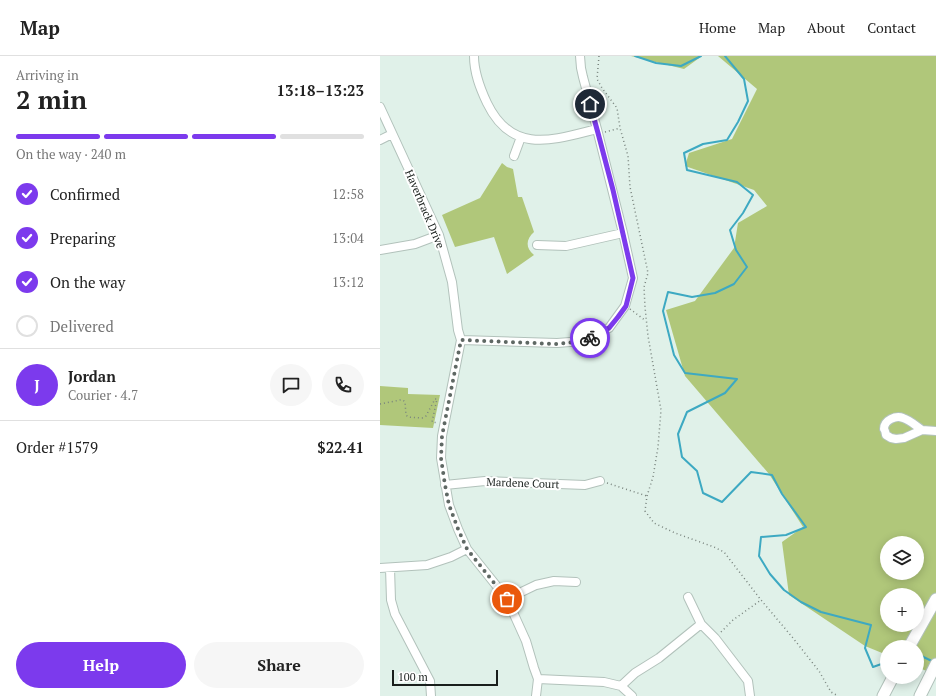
<!DOCTYPE html>
<meta charset="utf-8">
<style>
body{margin:0;font-family:"PT Serif",serif;background:#f6f6f6;color:#222;height:100vh;display:flex;flex-direction:column;font-size:15px;white-space:nowrap}
*{box-sizing:border-box;margin:0}
p{font-size:13px;color:#767676}
.icon{flex:none;width:22px;height:22px;fill:none;stroke:currentColor;stroke-width:2;stroke-linecap:round;stroke-linejoin:round}
.map{position:relative;flex:1;overflow:hidden}
.details{display:flex;flex-direction:column;background:#fff;width:380px}
.details>*{flex:none}
.controls{position:absolute;left:500px;top:480px;display:grid;gap:8px}
.controls a{display:grid;place-items:center;width:44px;height:44px;border-radius:50%;background:#fff;box-shadow:0 2px 10px #0003;font-size:20px}
.scale{position:absolute;left:12px;bottom:10px;width:106px;box-sizing:border-box;padding-left:4px;border:2px solid #191f1c;border-top:0;font-size:11px;line-height:14px;white-space:nowrap;color:#191f1c;-webkit-text-stroke:3px #fff;paint-order:stroke}
.pin{position:absolute;display:grid;place-items:center;width:34px;height:34px;color:#fff;margin:-17px;border:2px solid #fff;border-radius:50%;box-shadow:0 1px 4px #0007}
.courier{position:absolute;display:grid;place-items:center;width:40px;height:40px;margin:-20px;border:3px solid #7c3aed;border-radius:50%;background:#fff;color:#222;box-shadow:0 1px 5px #0007}
.overview em{font-style:normal;font-weight:700}
.overview div{display:flex;flex-direction:column-reverse}
.overview{display:flex;align-items:center;justify-content:space-between;height:68px;padding:0 16px}
h1{font-size:26px;font-weight:700;line-height:30px}
.bar{display:grid;grid-template-columns:repeat(4,1fr);gap:6px 4px;align-content:center;height:48px;padding:0 16px}
.bar i{height:5px;border-radius:3px;background:#e0e0e0}
.bar .active{background:#7c3aed}
.bar p{grid-column:span 4}
.line{display:flex;align-items:center;gap:10px;padding:0 16px;border-top:1px solid #e0e0e0}
.line div{flex:1}
.round{display:grid;place-items:center;flex:none;width:42px;height:42px;border-radius:21px;background:#f6f6f6}
ol{padding:0 16px;list-style:none}
li{display:flex;align-items:center;gap:12px;height:44px}
li p{margin-inline-start:auto}
li .icon{padding:4px;border-radius:50%;background:#7c3aed;color:#fff;stroke-width:4}
li:last-child{color:#767676}
li i{width:22px;height:22px;border:2px solid #e0e0e0;border-radius:50%}
.action{display:flex;gap:8px;margin-top:auto;padding:8px 16px}
.action a{flex:1;height:46px;border-radius:24px;background:#7c3aed;color:#fff;font-size:16px;font-weight:700;line-height:46px;text-align:center}
.action a+a{background:#f6f6f6;color:#222}
header{display:flex;align-items:center;gap:24px;box-sizing:border-box;height:56px;padding:0 20px;background:#fff;border-bottom:1px solid #e0e0e0}
header strong{font-size:19px}
nav{display:flex;gap:22px;margin-inline-start:auto;font-size:14px}
main{display:flex;flex:1;min-height:0}
.map>svg:first-child{display:block}
.green{fill:#b0c77a;fill-rule:evenodd}
.lines{fill:none;stroke-linecap:round;stroke-linejoin:round}
.stream{stroke:#3da9c2;stroke-width:2}
.minor-casing{stroke:#b2c2bb;stroke-width:10}
.highway-casing{stroke:#b2c2bb;stroke-width:13}
.path{stroke:#79847e;stroke-width:1.5;stroke-dasharray:1 3;stroke-linecap:butt}
.minor{stroke:#fff;stroke-width:8}
.highway{stroke:#fff;stroke-width:11}
.done{stroke:#5f6864;stroke-width:4;stroke-dasharray:0 7.2}
.route{stroke:#7c3aed;stroke-width:5}
.labels{text-anchor:middle;stroke-width:4;stroke-linejoin:round;paint-order:stroke}
.street-label{font-size:11px;fill:#191f1c;stroke:#fff}
</style>
<header>
<strong>Map</strong>
<nav><a>Home</a><a>Map</a><a>About</a><a>Contact</a></nav>
</header>
<main>
<section class="details">
<div class="overview"><div><h1>2 min</h1><p>Arriving in</p></div><em>13:18–13:23</em></div>
<div class="bar"><i class="active"></i><i class="active"></i><i class="active"></i><i></i><p>On the way · 240 m</p></div>
<ol>
<li><svg class="icon" aria-label="check" viewBox="0 0 24 24"><path d="M5 12l5 5 9-10"/></svg>Confirmed<p>12:58</p></li>
<li><svg class="icon" aria-label="check" viewBox="0 0 24 24"><path d="M5 12l5 5 9-10"/></svg>Preparing<p>13:04</p></li>
<li><svg class="icon" aria-label="check" viewBox="0 0 24 24"><path d="M5 12l5 5 9-10"/></svg>On the way<p>13:12</p></li>
<li><i></i>Delivered</li>
</ol>
<div class="line" style="height:72px"><b class="round" style="background:#7c3aed;color:#fff">J</b><div><b>Jordan</b><p>Courier · 4.7</p></div><a class="round"><svg class="icon" aria-label="chat" viewBox="0 0 24 24"><path d="M4 5h16v11H9l-5 4z"/></svg></a><a class="round"><svg class="icon" aria-label="phone" viewBox="0 0 24 24"><path d="M5 4h4l2 5-3 2q2 4 5 5l2-3 5 2v4C11 20 4 13 5 4z"/></svg></a></div>
<div class="line" style="height:52px"><div>Order #1579</div><b>$22.41</b></div>
<div class="action"><a>Help</a><a>Share</a></div>
</section>
<div class="map">
<svg width="556" height="640" viewBox="0 0 556 640">
<rect width="100%" height="100%" fill="#e0f1e9"/>
<path class="green" d="M 251,0 L 322,0 L 304,13 Z
M 338,0 L 556,0 L 556,619 L 537,611 L 537,591 L 507,591 L 507,599 L 485,590 L 409,539 L 402,486 L 423,471 L 389,418 L 305,320 L 286,254 L 315,245 L 354,192 L 358,167 L 387,150 L 374,134 L 305,110 L 309,97 L 352,83 L 377,33 ZM 507,487 L 537,487 L 537,517 L 507,517 ZM 507,539 L 537,539 L 537,569 L 507,569 Z
M 122,107 L 127,111 L 133,113 L 138,141 L 142,141 L 154,176 C 146,183 145,192 154,199 L 127,218 L 114,181 L 75,191 L 62,159 L 100,142 Z
M 0,330 L 28,332 L 28,338 L 60,339 L 53,372 L 0,369 Z"/>
<g class="lines">
<path class="stream" d="M 255,0 L 276,7 L 301,10 L 321,0
M 345,0 L 364,23 L 368,45 L 358,66 L 347,84 L 323,88 L 304,97 L 307,114 L 357,126 L 373,139 L 363,157 L 350,174 L 356,194 L 367,211 L 354,228 L 335,237 L 312,241 L 288,236 L 283,255 L 294,299 L 305,317 L 357,323 L 345,337 L 307,356 L 298,378 L 302,401 L 317,415 L 323,437 L 342,446 L 371,416 L 392,419 L 402,438 L 426,471 L 406,479 L 381,481 L 379,500 L 390,518 L 404,534 L 421,546 L 441,556 L 491,569 L 485,592 L 493,611 L 507,606
M 537,598 L 554,606"/>
<g class="minor-casing">
<path id="minor" d="M 94,0 C 94,17 100,32 107,47 C 132,99 173,84 217,73
M 0,51 L 59,179 L 72,226 L 78,274 L 81,284 L 62,380 L 61,402 L 69,449 L 78,473 L 87,493 L 127,543 L 146,585 L 154,612 L 158,623 L 156,640
M 0,84 L 12,78
M 134,100 L 141,81
M 157,189 L 186,190 L 243,177
M 0,194 L 35,188 L 59,179
M 81,284 L 177,287 L 203,285 L 229,272 L 245,250 L 253,222 L 243,177 L 218,77 L 203,21 L 201,12 L 200,0
M 542,374 C 536,370 530,364 523,362 C 516,359 504,364 504,373 C 505,374 506,379 506,379 L 511,382 L 516,383 L 524,382 L 542,374 L 556,375
M 65,429 L 105,425 L 205,429 L 220,425
M 0,512 L 47,509 L 71,501 L 87,493
M 10,512 L 11,544 L 15,558 L 50,625 L 51,640
M 308,541 L 321,568 L 335,582 L 368,625 L 370,640
M 127,543 L 156,529 L 174,525 L 196,526
M 158,623 L 224,626 L 241,630 L 252,640
M 241,630 L 255,617 L 279,602 L 321,568"/>
</g>
<g class="highway-casing">
<path id="highway" d="M 529,591 L 556,543
M 503,640 L 513,621
M 540,640 L 556,608"/>
</g>
<path class="path" d="M 219,0 L 217,23 L 222,32 L 237,52 L 240,72 L 248,100 L 250,131 L 268,217 L 264,231 L 265,251 L 268,280 L 281,354 L 278,391 L 273,421 L 267,440 L 265,455 L 274,467 L 295,477 L 334,491 L 344,496 L 381,544 L 413,582 L 439,615 L 451,636 L 458,640
M 225,76 L 240,72
M 250,253 L 266,265
M 0,348 L 20,344 L 23,344 L 25,346 L 26,359 L 28,361 L 42,362 L 46,360 L 55,343 L 57,343 L 52,366 L 58,367
M 227,427 L 267,440
M 341,576 L 353,564 L 381,544"/>
<use href="#minor" class="minor"/>
<use href="#highway" class="highway"/>
</g>
<g class="lines">
<path class="done" d="M 127,543 L 87,493 L 78,473 L 69,449 L 65,429 L 61,402 L 62,380 L 81,284 L 176,288 L 203,285 L 210,282"/>
<path class="route" d="M 210,282 L 229,272 L 238,261 L 246,250 L 253,222 L 233,134 L 218,77 L 210,48"/>
</g>
<g class="labels">
<g class="street-label">
<text transform="translate(45 153) rotate(67)" y="4">Haverbrack Drive</text>
<text transform="translate(143 427) rotate(2)" y="4">Mardene Court</text>
</g>
</g>
</svg>
<div class="controls">
<a><svg class="icon" aria-label="layers" viewBox="0 0 24 24"><path d="M12 4l9 5-9 5-9-5zM3 14l9 5 9-5"/></svg></a>
<a>+</a>
<a>−</a>
</div>
<div class="scale">100 m</div>
<div class="pin" style="left:127px;top:543px;background:#ea580c"><svg class="icon" aria-label="bag" viewBox="0 0 24 24"><path d="M5 8h14l-1 12H6zM9 8a3 3 0 0 1 6 0"/></svg></div>
<div class="pin" style="left:210px;top:48px;background:#1f2937"><svg class="icon" aria-label="home" viewBox="0 0 24 24"><path d="M3 11l9-7 9 7M6 9v11h12V9"/></svg></div>
<div class="courier" style="left:210px;top:282px"><svg class="icon" aria-label="bike" viewBox="0 0 24 24"><circle cx="6" cy="16" r="4"/><circle cx="18" cy="16" r="4"/><path d="M6 16l4-8h5l3 8M10 8l3 8H6M13 5h3"/></svg></div>
</div>
</main>
